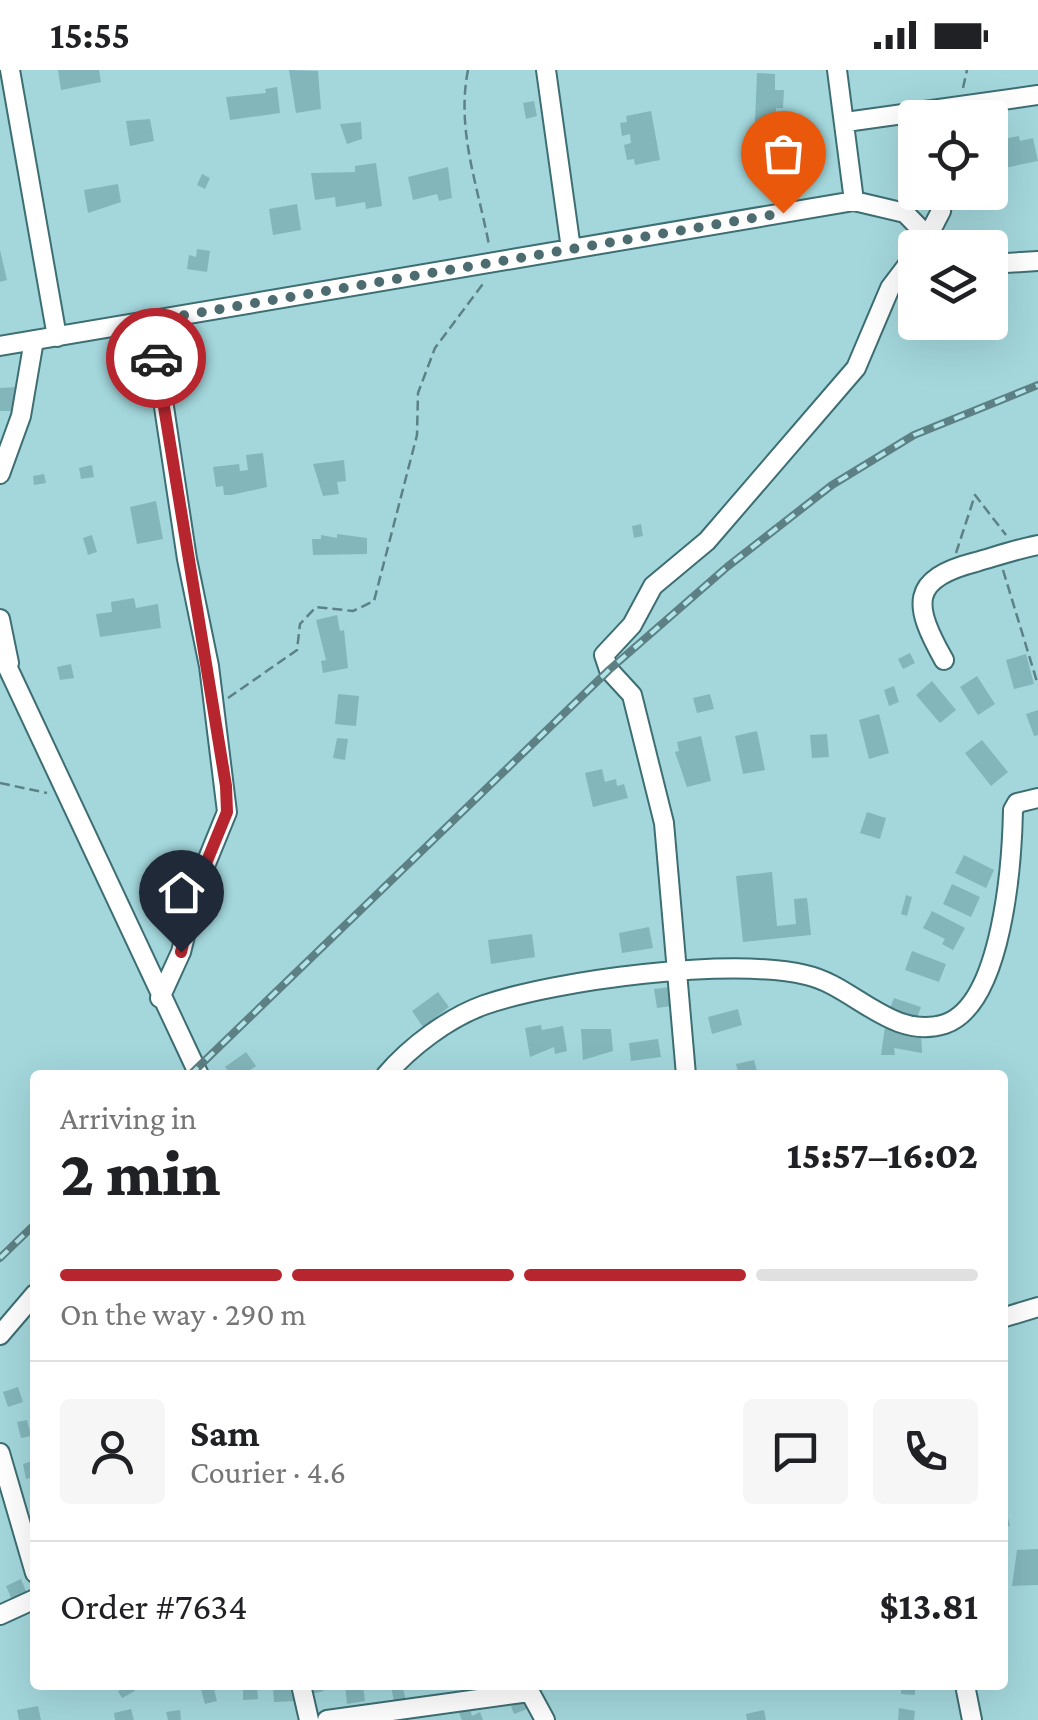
<!DOCTYPE html>
<meta charset="utf-8">
<style>
body{margin:0;font-family:"Crimson Pro",serif;background:#f6f6f6;color:#202124;height:100vh;display:flex;flex-direction:column;font-size:38px;white-space:nowrap}
*{box-sizing:border-box;margin:0}
p{font-size:32px;color:#757577}
.icon{flex:none;width:55px;height:55px;fill:none;stroke:currentColor;stroke-width:2;stroke-linecap:round;stroke-linejoin:round}
.map{position:relative;flex:1;overflow:hidden}
.sheet{position:absolute;left:30px;top:1000px;width:978px;height:620px;display:flex;flex-direction:column;background:#fff;border-radius:10px;box-shadow:0 10px 40px #0002}
.sheet>*{flex:none}
.buttons{position:absolute;left:898px;top:30px;display:grid;gap:20px}
.buttons a{display:grid;place-items:center;width:110px;height:110px;border-radius:10px;background:#fff;box-shadow:0 10px 40px #0002;font-size:50px}
.pin{position:absolute;display:grid;place-items:center;width:85px;height:85px;color:#fff;margin:-102px -42px;border-radius:50% 50% 50% 0;rotate:-45deg;box-shadow:0 0 10px #0007}
.pin .icon{rotate:45deg}
.courier{position:absolute;display:grid;place-items:center;width:100px;height:100px;margin:-50px;border:8px solid #b7262e;border-radius:50%;background:#fff;color:#222;box-shadow:0 2px 12px #0007}
.head em{font-style:normal;font-weight:800}
.head div{display:flex;flex-direction:column-reverse}
.head{display:flex;align-items:center;justify-content:space-between;height:170px;padding:0 30px}
h1{font-size:65px;font-weight:800;line-height:75px}
.bar{display:grid;grid-template-columns:repeat(4,1fr);gap:15px 10px;align-content:center;height:120px;padding:0 30px}
.bar i{height:12px;border-radius:8px;background:#e0e0e0}
.bar .active{background:#b7262e}
.bar p{grid-column:span 4}
.line{display:flex;align-items:center;gap:25px;padding:0 30px;border-top:2px solid #e0e0e0}
.line div{flex:1}
.round{display:grid;place-items:center;flex:none;width:105px;height:105px;border-radius:10px;background:#f6f6f6}
.status{display:flex;justify-content:space-between;align-items:center;height:70px;padding:0 50px;background:#fff;direction:ltr}
.status svg{height:28px;fill:currentColor}
.map>svg:first-child{display:block}
.building{fill:#83b6bb}
.lines{fill:none;stroke-linecap:round;stroke-linejoin:round}
.minor-casing{stroke:#3d6e73;stroke-width:22}
.path{stroke:#5d8184;stroke-width:2.5;stroke-dasharray:10 5;stroke-linecap:butt}
.minor{stroke:#fff;stroke-width:18}
.rail-casing{stroke:#5d8084;stroke-width:8}
.rail{stroke:#b0e4e9;stroke-width:4;stroke-dasharray:11;stroke-linecap:butt}
.done{stroke:#4d6c6f;stroke-width:10;stroke-dasharray:0 18}
.route{stroke:#b7262e;stroke-width:12}
</style>
<div class="status"><b>15:55</b><svg viewBox="0 0 49 12"><path d="M0 12V9h3v3zM5 12V6h3v6zM10 12V3h3v9zM15 12V0h3v12zM26 1h20v11H26zM47 4h2v5h-2z"/></svg></div>
<div class="map">
<svg width="1038" height="1650" viewBox="0 0 1038 1650">
<rect width="100%" height="100%" fill="#a3d7dc"/>
<path class="building" d="M 58,0 L 99,0 L 101,12 L 61,20 Z
M 289,0 L 318,1 L 321,39 L 296,43 Z
M 757,3 L 775,4 L 775,20 L 784,20 L 783,38 L 776,38 L 775,53 L 755,52 Z
M 277,17 L 280,43 L 230,50 L 226,27 L 266,23 L 265,19 Z
M 534,31 L 537,46 L 526,49 L 523,33 Z
M 651,41 L 660,90 L 635,95 L 634,89 L 627,90 L 624,75 L 631,73 L 630,64 L 622,66 L 620,53 L 627,52 L 626,46 Z
M 150,49 L 154,71 L 130,76 L 126,51 Z
M 361,52 L 362,69 L 347,74 L 340,54 Z
M 754,56 L 764,56 L 763,80 L 754,79 Z
M 1019,66 L 1020,71 L 1033,68 L 1038,91 L 990,101 L 992,71 Z
M 376,93 L 382,136 L 366,139 L 365,132 L 336,137 L 335,127 L 315,130 L 311,103 L 355,102 L 355,96 Z
M 448,97 L 452,128 L 439,131 L 437,124 L 413,130 L 408,107 Z
M 202,104 L 210,108 L 205,119 L 197,115 Z
M 118,114 L 121,132 L 88,143 L 84,120 Z
M 297,134 L 301,160 L 273,165 L 269,139 Z
M 197,179 L 210,181 L 207,202 L 187,199 L 189,185 L 196,187 Z
M 0,180 L 7,210 L 0,212 Z
M 17,317 L 18,341 L 0,341 L 0,318 Z
M 263,383 L 267,417 L 231,425 L 224,425 L 223,416 L 216,417 L 213,397 L 239,394 L 240,401 L 248,400 L 246,385 Z
M 344,390 L 346,411 L 337,412 L 339,424 L 323,426 L 313,394 Z
M 92,395 L 94,407 L 81,409 L 79,398 Z
M 44,404 L 46,413 L 34,415 L 33,406 Z
M 156,431 L 163,469 L 137,474 L 130,437 Z
M 641,454 L 643,466 L 634,468 L 632,456 Z
M 337,464 L 367,468 L 367,484 L 313,485 L 312,469 L 321,469 L 321,465 L 337,468 Z
M 92,465 L 97,482 L 88,485 L 83,468 Z
M 134,528 L 136,538 L 158,534 L 161,558 L 100,567 L 96,544 L 112,542 L 111,532 Z
M 337,545 L 340,561 L 344,560 L 348,598 L 323,603 L 321,591 L 326,590 L 316,550 Z
M 910,583 L 915,593 L 903,599 L 898,589 Z
M 1026,584 L 1034,614 L 1014,619 L 1006,590 Z
M 71,594 L 74,608 L 60,610 L 57,597 Z
M 977,606 L 995,634 L 978,645 L 960,617 Z
M 932,611 L 956,640 L 940,653 L 916,625 Z
M 894,616 L 899,632 L 889,636 L 884,620 Z
M 338,624 L 359,626 L 356,656 L 335,654 Z
M 710,624 L 714,639 L 697,643 L 693,628 Z
M 1038,640 L 1038,665 L 1034,666 L 1026,644 Z
M 879,644 L 889,683 L 869,689 L 859,650 Z
M 757,661 L 765,700 L 743,704 L 735,666 Z
M 827,664 L 829,687 L 812,688 L 810,665 Z
M 701,666 L 711,711 L 687,717 L 675,682 L 679,681 L 677,672 Z
M 337,668 L 348,669 L 345,690 L 333,688 Z
M 982,670 L 1008,702 L 991,716 L 965,683 Z
M 602,699 L 605,712 L 616,709 L 617,716 L 624,714 L 628,728 L 593,737 L 585,703 Z
M 867,742 L 886,748 L 880,769 L 860,763 Z
M 964,785 L 994,800 L 986,818 L 955,803 Z
M 772,802 L 777,856 L 796,854 L 794,829 L 807,828 L 811,865 L 743,872 L 736,806 Z
M 952,814 L 980,827 L 971,847 L 943,834 Z
M 906,825 L 912,827 L 907,846 L 901,844 Z
M 932,841 L 965,858 L 953,880 L 942,874 L 945,869 L 923,858 Z
M 649,857 L 653,878 L 622,883 L 619,863 Z
M 532,864 L 535,887 L 491,894 L 488,870 Z
M 912,881 L 946,894 L 939,912 L 905,900 Z
M 670,917 L 672,936 L 657,938 L 654,919 Z
M 438,922 L 449,937 L 423,957 L 412,941 Z
M 894,928 L 921,937 L 915,953 L 888,943 Z
M 738,939 L 742,955 L 712,964 L 708,947 Z
M 541,955 L 542,960 L 563,956 L 567,981 L 555,984 L 554,977 L 530,987 L 525,958 Z
M 885,956 L 921,956 L 922,983 L 894,978 L 895,985 L 881,985 Z
M 581,959 L 611,959 L 613,981 L 583,990 Z
M 658,969 L 661,987 L 631,991 L 629,973 Z
M 246,982 L 256,996 L 243,1005 L 231,1005 L 225,997 Z
M 754,990 L 758,1005 L 739,1005 L 736,994 Z
M 18,1317 L 23,1332 L 8,1337 L 3,1322 Z
M 27,1350 L 31,1366 L 21,1368 L 17,1352 Z
M 35,1390 L 35,1407 L 26,1409 L 23,1394 Z
M 1002,1424 L 1010,1456 L 1002,1457 Z
M 1038,1479 L 1038,1515 L 1012,1516 L 1017,1480 Z
M 21,1509 L 27,1524 L 12,1530 L 6,1516 Z
M 132,1615 L 135,1621 L 122,1628 L 118,1621 Z
M 213,1615 L 217,1631 L 205,1634 L 200,1616 Z
M 237,1615 L 257,1615 L 258,1629 L 243,1630 L 243,1619 L 237,1620 Z
M 310,1615 L 322,1615 L 324,1621 L 312,1624 Z
M 345,1615 L 363,1615 L 365,1631 L 347,1634 Z
M 402,1615 L 407,1634 L 395,1636 L 391,1617 Z
M 901,1615 L 915,1615 L 915,1625 L 901,1624 Z
M 296,1618 L 296,1631 L 274,1632 L 273,1619 Z
M 524,1631 L 527,1639 L 514,1644 L 511,1636 Z
M 38,1636 L 41,1650 L 19,1650 L 17,1640 Z
M 899,1638 L 915,1641 L 914,1650 L 898,1650 Z
M 131,1639 L 134,1650 L 115,1650 L 114,1643 Z
M 470,1639 L 472,1646 L 480,1642 L 483,1650 L 462,1650 L 459,1643 Z
M 180,1640 L 181,1650 L 168,1650 L 166,1642 Z
M 764,1640 L 766,1650 L 747,1650 L 746,1644 Z"/>
<g class="lines">
<g class="minor-casing">
<path id="minor" d="M 10,0 L 57,267
M 546,0 L 571,179
M 837,0 L 854,131
M 846,52 L 1038,25
M 925,172 L 941,141 L 944,122
M 990,194 L 1038,191
M 151,251 L 187,489 L 209,596 L 227,742 L 198,813 L 181,882 L 160,928
M 0,276 L 854,131 L 905,143 L 939,178
M 0,404 L 21,346 L 34,270
M 0,549 L 9,593
M 0,581 L 199,1005
M 944,590 C 913,535 909,509 976,492 C 997,486 1017,479 1038,475
M 386,1005 C 410,977 448,948 484,935 C 556,910 731,887 806,905 C 853,915 892,971 945,954 C 1003,934 1012,791 1013,740 L 1017,733 L 1038,728
M 686,1005 L 664,753 L 632,625 L 609,600 L 604,585 L 632,555 L 653,516 L 707,471 L 856,298 L 890,218 L 915,185
M 1002,1248 L 1038,1237
M 0,1265 L 35,1224
M 0,1383 L 35,1503
M 0,1545 L 35,1529
M 301,1615 L 309,1650
M 526,1615 L 545,1650
M 965,1615 L 972,1650
M 327,1650 L 529,1622"/>
</g>
<path class="path" d="M 468,0 C 456,60 478,116 489,175
M 963,18 L 967,0
M 956,483 L 975,425 L 1006,465
M 1003,500 L 1038,615
M 228,628 L 297,580 L 300,554 L 316,537 L 353,541 L 374,531 L 417,365 L 418,323 L 435,278 L 485,211
M 0,713 L 47,723"/>
<use href="#minor" class="minor"/>
<g class="rail-casing">
<path id="rail" d="M 190,1005 L 609,600 L 727,497 L 832,415 L 914,365 L 1038,315
M 0,1188 L 35,1154"/>
</g>
<use href="#rail" class="rail"/>
</g>
<g class="lines">
<path class="done" d="M 156,288 L 150,251 L 783,143"/>
<path class="route" d="M 156,288 L 226,716 L 227,742 L 198,813 L 181,882"/>
</g>
</svg>
<div class="buttons">
<a><svg class="icon" aria-label="locate" viewBox="0 0 24 24"><circle cx="12" cy="12" r="6"/><path d="M12 2v4M12 18v4M2 12h4M18 12h4"/></svg></a>
<a><svg class="icon" aria-label="layers" viewBox="0 0 24 24"><path d="M12 4l9 5-9 5-9-5zM3 14l9 5 9-5"/></svg></a>
</div>
<div class="pin" style="left:783px;top:143px;background:#ea580c"><svg class="icon" aria-label="bag" viewBox="0 0 24 24"><path d="M5 8h14l-1 12H6zM9 8a3 3 0 0 1 6 0"/></svg></div>
<div class="pin" style="left:181px;top:882px;background:#1f2937"><svg class="icon" aria-label="home" viewBox="0 0 24 24"><path d="M3 11l9-7 9 7M6 9v11h12V9"/></svg></div>
<div class="courier" style="left:156px;top:288px"><svg class="icon" aria-label="car" viewBox="0 0 24 24"><path d="M5 17H2v-5l4-1 3-4h7l3 4 3 1v5h-3M9 17h6M6 11h13"/><circle cx="7" cy="17" r="2"/><circle cx="17" cy="17" r="2"/></svg></div>
<section class="sheet">
<div class="head"><div><h1>2 min</h1><p>Arriving in</p></div><em>15:57–16:02</em></div>
<div class="bar"><i class="active"></i><i class="active"></i><i class="active"></i><i></i><p>On the way · 290 m</p></div>
<div class="line" style="height:180px"><a class="round"><svg class="icon" aria-label="person" viewBox="0 0 24 24"><circle cx="12" cy="8" r="4"/><path d="M4 21q1-7 8-7t8 7"/></svg></a><div><b>Sam</b><p>Courier · 4.6</p></div><a class="round"><svg class="icon" aria-label="chat" viewBox="0 0 24 24"><path d="M4 5h16v11H9l-5 4z"/></svg></a><a class="round"><svg class="icon" aria-label="phone" viewBox="0 0 24 24"><path d="M5 4h4l2 5-3 2q2 4 5 5l2-3 5 2v4C11 20 4 13 5 4z"/></svg></a></div>
<div class="line" style="height:130px"><div>Order #7634</div><b>$13.81</b></div>
</section>
</div>
